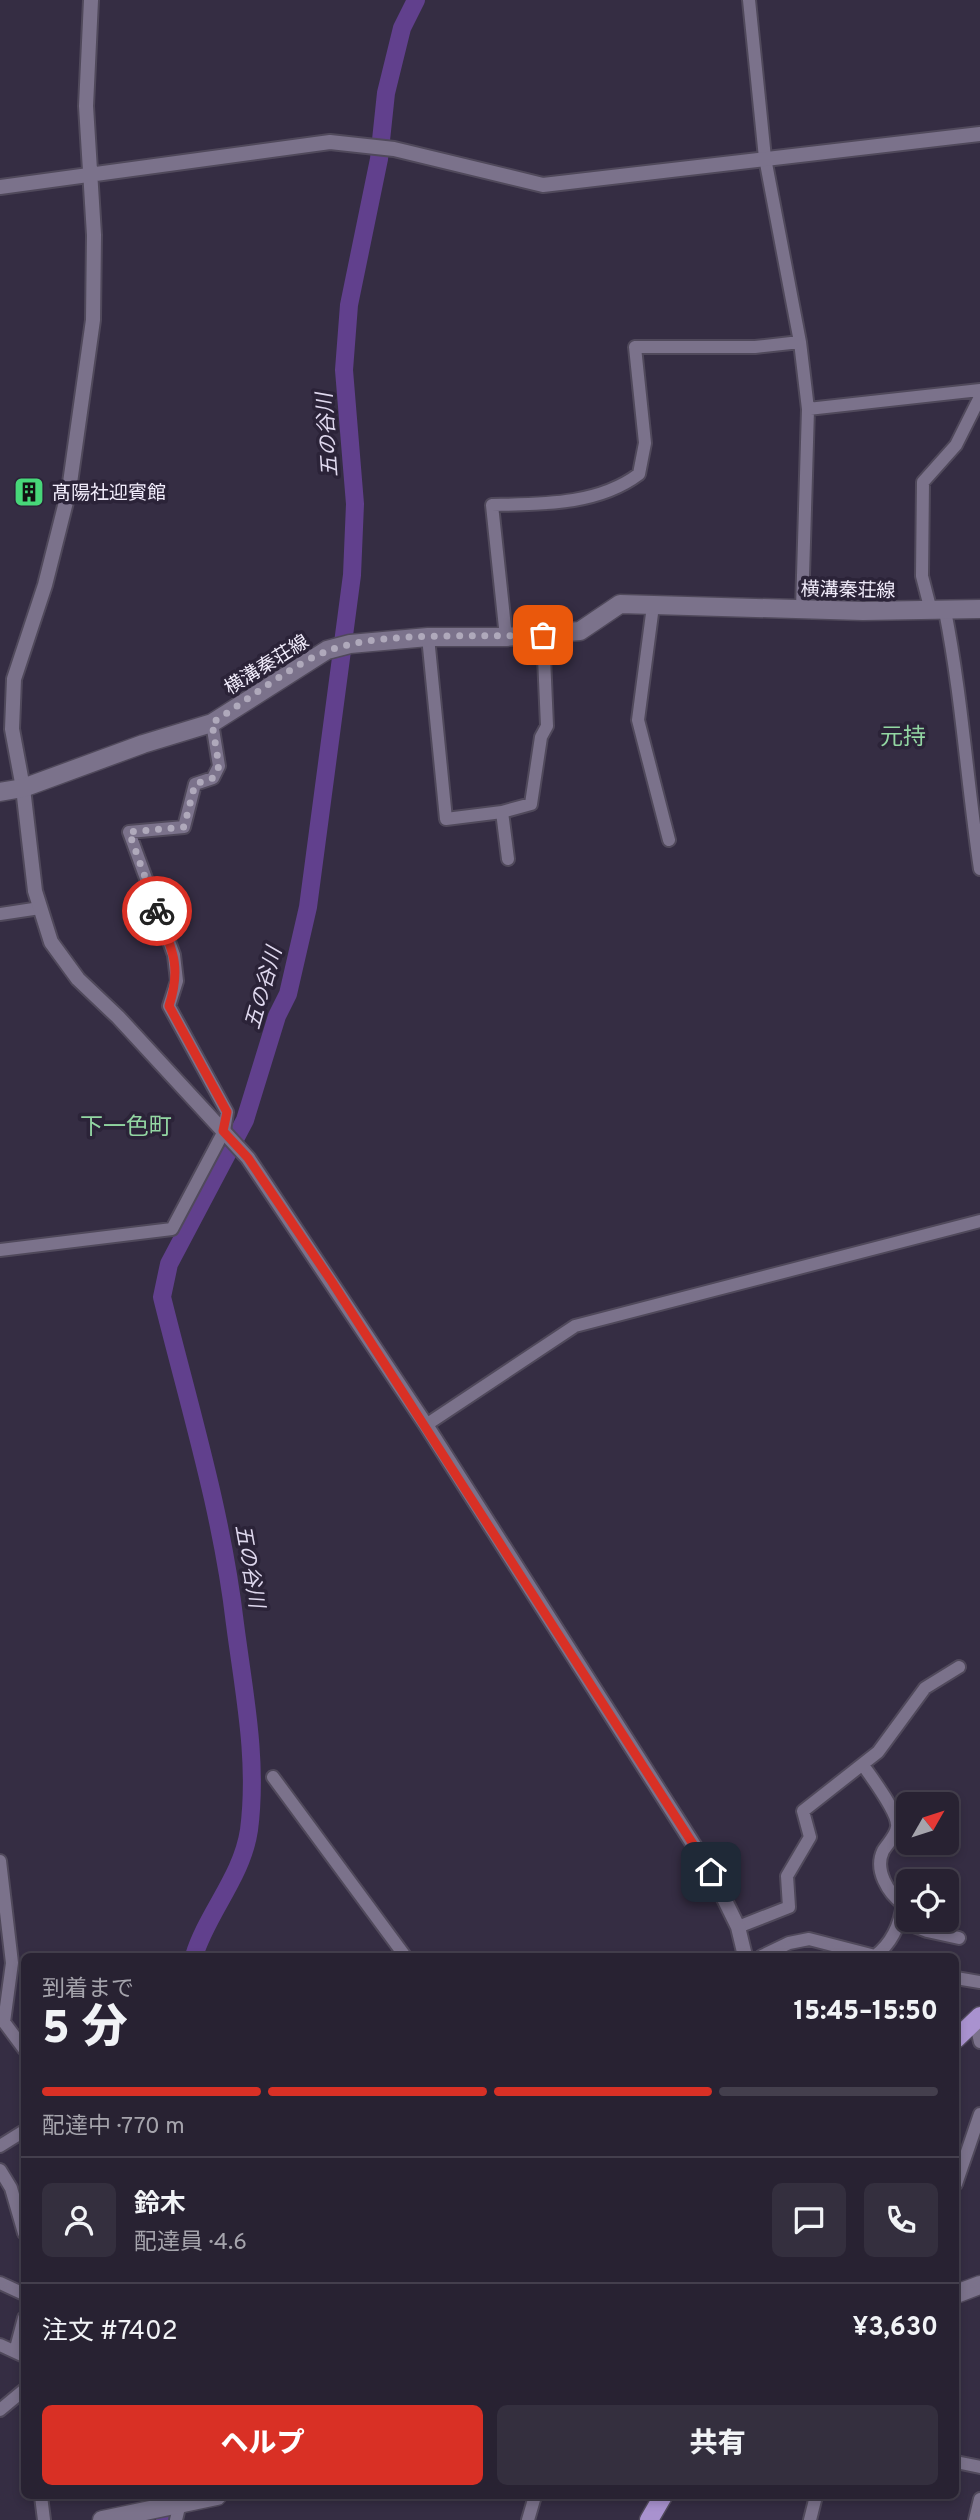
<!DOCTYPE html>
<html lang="ja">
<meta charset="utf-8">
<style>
body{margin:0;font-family:Overpass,"Noto Sans JP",sans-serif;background:#342f3e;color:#f1f3f6;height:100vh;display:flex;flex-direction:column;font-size:26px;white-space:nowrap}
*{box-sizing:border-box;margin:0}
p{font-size:23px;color:#a5a4ac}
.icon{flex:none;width:38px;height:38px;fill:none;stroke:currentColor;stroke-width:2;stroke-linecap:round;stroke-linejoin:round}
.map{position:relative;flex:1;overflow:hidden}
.side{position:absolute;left:21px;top:1953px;width:938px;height:546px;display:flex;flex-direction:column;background:#282232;border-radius:10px;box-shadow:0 4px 10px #0003,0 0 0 2px #443f4d}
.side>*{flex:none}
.needle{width:46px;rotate:51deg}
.tools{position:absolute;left:896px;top:1792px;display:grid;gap:14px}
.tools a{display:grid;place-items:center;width:63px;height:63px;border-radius:10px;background:#282232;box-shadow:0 4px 10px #0003,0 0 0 2px #443f4d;font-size:35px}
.pin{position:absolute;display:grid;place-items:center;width:60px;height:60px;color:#fff;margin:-30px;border-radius:14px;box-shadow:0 4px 10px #0006}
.courier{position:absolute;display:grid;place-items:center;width:70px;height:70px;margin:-35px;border:5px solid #d93025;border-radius:50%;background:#fff;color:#222;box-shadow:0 2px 9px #0007}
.overview em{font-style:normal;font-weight:800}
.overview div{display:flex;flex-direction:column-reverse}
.overview{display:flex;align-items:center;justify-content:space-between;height:119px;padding:0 21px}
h1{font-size:46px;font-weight:800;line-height:52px}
.bar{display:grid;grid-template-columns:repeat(4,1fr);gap:10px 7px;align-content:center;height:84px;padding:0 21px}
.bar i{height:9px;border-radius:5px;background:#443f4d}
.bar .active{background:#d93025}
.bar p{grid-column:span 4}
.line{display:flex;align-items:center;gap:18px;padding:0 21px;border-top:2px solid #443f4d}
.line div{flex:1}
.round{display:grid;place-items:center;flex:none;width:74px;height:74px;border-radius:10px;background:#342f3e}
.cta{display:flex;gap:14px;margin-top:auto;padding:14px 21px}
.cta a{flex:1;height:80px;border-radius:10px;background:#d93025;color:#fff;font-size:28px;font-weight:800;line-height:80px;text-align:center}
.cta a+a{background:#342f3e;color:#f1f3f6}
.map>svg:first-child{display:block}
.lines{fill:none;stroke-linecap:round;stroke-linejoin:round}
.river{stroke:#61408d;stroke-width:18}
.minor-casing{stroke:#50495b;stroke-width:16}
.tertiary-casing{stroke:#50495b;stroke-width:18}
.secondary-casing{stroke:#50495b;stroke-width:21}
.primary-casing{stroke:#50495b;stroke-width:21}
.minor{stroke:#7b728b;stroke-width:12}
.tertiary{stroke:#7b728b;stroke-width:14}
.secondary{stroke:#7b728b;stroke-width:18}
.primary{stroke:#a992cf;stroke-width:18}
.done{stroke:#afa9bb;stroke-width:7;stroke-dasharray:0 12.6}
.route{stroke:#d93025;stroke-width:9}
.labels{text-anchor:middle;stroke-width:7;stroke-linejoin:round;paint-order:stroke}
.poi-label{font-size:19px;fill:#f1ecfb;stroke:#2b2338;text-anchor:start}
.street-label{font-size:19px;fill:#f1ecfb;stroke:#2b2338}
.water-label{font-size:21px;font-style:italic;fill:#dfd8ee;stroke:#2b2338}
.quarter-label{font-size:23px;fill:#93d7a3;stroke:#2b2338}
</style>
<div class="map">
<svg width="980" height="2520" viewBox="0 0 980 2520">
<rect width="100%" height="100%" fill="#352d43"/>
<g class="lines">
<path class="river" d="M 194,1956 C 207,1913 242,1877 249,1830 C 258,1760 244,1693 235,1624 C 222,1512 189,1406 162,1297 L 169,1264 L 245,1120 L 277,1016 L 288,994 L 308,907 L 352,575 L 355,504 L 344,370 L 349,305 L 379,159 L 386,93 L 402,28 L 416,0
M 165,2520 L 165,2496"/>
<g class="minor-casing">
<path id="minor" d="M 749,0 L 765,158 L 800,342 L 808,409 L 802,609
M 808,409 L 980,390
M 653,606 L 638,720 L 669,840
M 931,611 L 922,576 L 923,482 L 956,445 L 980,397
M 945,611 C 962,697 967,783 980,869
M 428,637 L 446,819 L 502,812 L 508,859
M 506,637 L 492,505 C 542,504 598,505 639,474 L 645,443 L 635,347 L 755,347 L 800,342
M 502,812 L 531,804 L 541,737 L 547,726 L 543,634
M 0,914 L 40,908
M 0,1250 L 172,1229 L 224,1131 L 227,1112 L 169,1006 L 177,981 L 174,955 L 129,832 L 184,827 L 195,784 L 213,778 L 219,766 L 212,723
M 426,1425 L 575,1326 L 980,1221
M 863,1765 C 871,1777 899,1813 897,1827 C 896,1836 887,1844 883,1851 C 874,1870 888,1893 903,1904 C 900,1925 892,1943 875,1956
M 273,1777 L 405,1956
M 0,1861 L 12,1963 L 4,2022 L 24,2049
M 901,1921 L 927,1931 L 959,1938
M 738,1927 L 789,1907 L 787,1876 L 810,1837 L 803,1811 L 878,1752 L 925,1688 L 959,1667
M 762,1956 L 789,1943 L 809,1939 L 875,1956
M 956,1978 L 980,1982
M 975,2020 L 980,2042
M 0,2146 L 24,2131
M 0,2170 L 11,2188 L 24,2233
M 956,2184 L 980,2114
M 0,2283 L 24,2294
M 0,2345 L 24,2356
M 15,2352 L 24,2318
M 0,2410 L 24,2390
M 956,2462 L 980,2467
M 41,2496 L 44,2520
M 176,2520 L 180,2503
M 528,2520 L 535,2496
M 810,2520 L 816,2496
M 975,2520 L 980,2499"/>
</g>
<g class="tertiary-casing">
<path id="tertiary" d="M 91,0 L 86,106 L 94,235 L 93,320 L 69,490 L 45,585 L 14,679 L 12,729 L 23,788 L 35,891 L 51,942 L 78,979 L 118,1017 L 248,1158 L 426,1425 L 711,1872 L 738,1927 L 745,1956
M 0,187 L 330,142 L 394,149 L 543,185 L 980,134"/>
</g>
<g class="secondary-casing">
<path id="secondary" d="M 0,792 L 23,788 L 143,744 L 212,723 L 327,650 L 350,644 L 428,637 L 506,637 L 580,631 L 620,604 L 863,611 L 980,609
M 956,2294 L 980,2285
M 102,2520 L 217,2496"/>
</g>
<g class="primary-casing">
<path id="primary" d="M 956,2039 L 980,2016
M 649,2520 L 663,2496"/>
</g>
<use href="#minor" class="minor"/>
<use href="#tertiary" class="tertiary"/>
<use href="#secondary" class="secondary"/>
<use href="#primary" class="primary"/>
</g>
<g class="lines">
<path class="done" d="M 157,911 L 129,832 L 184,827 L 195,784 L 213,778 L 219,766 L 212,723 C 243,703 297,661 330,650 C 387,630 480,638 543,635"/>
<path class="route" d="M 157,911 C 172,949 182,966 169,1006 L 227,1112 L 223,1131 L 248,1158 L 332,1282 L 711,1872"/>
</g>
<defs>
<g id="building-square" transform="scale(1.575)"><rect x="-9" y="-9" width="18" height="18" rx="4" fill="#47d779" stroke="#2b2338"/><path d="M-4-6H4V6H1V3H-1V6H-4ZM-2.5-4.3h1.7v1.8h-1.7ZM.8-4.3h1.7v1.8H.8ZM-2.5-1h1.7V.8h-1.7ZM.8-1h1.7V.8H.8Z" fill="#111"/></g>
</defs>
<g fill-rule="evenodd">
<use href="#building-square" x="29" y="492"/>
</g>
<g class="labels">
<g class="poi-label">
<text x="52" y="499">髙陽社迎賓館</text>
</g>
<g class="street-label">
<text transform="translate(848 589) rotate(1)" y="7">横溝秦荘線</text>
<text transform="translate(266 664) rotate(-32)" y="7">横溝秦荘線</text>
</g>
<g class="water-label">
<text transform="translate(327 435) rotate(-94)" y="7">五の谷川</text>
<text transform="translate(263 988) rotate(-74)" y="7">五の谷川</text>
<text transform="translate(250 1566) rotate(80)" y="7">五の谷川</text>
</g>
<g class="quarter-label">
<text x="903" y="744">元持</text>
<text x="126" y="1134">下一色町</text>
</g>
</g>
</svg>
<div class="tools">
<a><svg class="needle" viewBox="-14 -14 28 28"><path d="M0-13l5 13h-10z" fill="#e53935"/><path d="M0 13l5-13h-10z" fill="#a5a4ac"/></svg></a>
<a><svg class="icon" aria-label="locate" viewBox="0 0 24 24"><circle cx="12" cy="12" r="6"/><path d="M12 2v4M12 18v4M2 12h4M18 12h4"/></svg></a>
</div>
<div class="pin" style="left:543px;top:635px;background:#ea580c"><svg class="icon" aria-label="bag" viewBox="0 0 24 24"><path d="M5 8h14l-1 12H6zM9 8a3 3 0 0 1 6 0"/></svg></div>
<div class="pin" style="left:711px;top:1872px;background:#1f2937"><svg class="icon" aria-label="home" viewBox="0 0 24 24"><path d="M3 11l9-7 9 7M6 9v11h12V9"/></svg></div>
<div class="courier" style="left:157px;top:911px"><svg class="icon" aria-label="bike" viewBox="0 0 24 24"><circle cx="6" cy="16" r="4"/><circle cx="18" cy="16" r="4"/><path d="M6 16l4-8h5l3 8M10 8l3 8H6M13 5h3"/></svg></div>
<section class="side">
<div class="overview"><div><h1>5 分</h1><p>到着まで</p></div><em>15:45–15:50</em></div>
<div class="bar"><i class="active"></i><i class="active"></i><i class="active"></i><i></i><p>配達中 · 770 m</p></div>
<div class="line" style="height:126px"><a class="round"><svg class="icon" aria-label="person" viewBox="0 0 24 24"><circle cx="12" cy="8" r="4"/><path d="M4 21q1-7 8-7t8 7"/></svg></a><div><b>鈴木</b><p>配達員 · 4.6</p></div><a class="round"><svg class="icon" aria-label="chat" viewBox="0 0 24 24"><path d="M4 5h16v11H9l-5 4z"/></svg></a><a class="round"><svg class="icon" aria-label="phone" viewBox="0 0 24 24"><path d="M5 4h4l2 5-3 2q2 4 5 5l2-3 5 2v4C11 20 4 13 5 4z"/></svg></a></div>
<div class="line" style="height:91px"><div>注文 #7402</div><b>¥3,630</b></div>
<div class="cta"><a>ヘルプ</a><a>共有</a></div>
</section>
</div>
